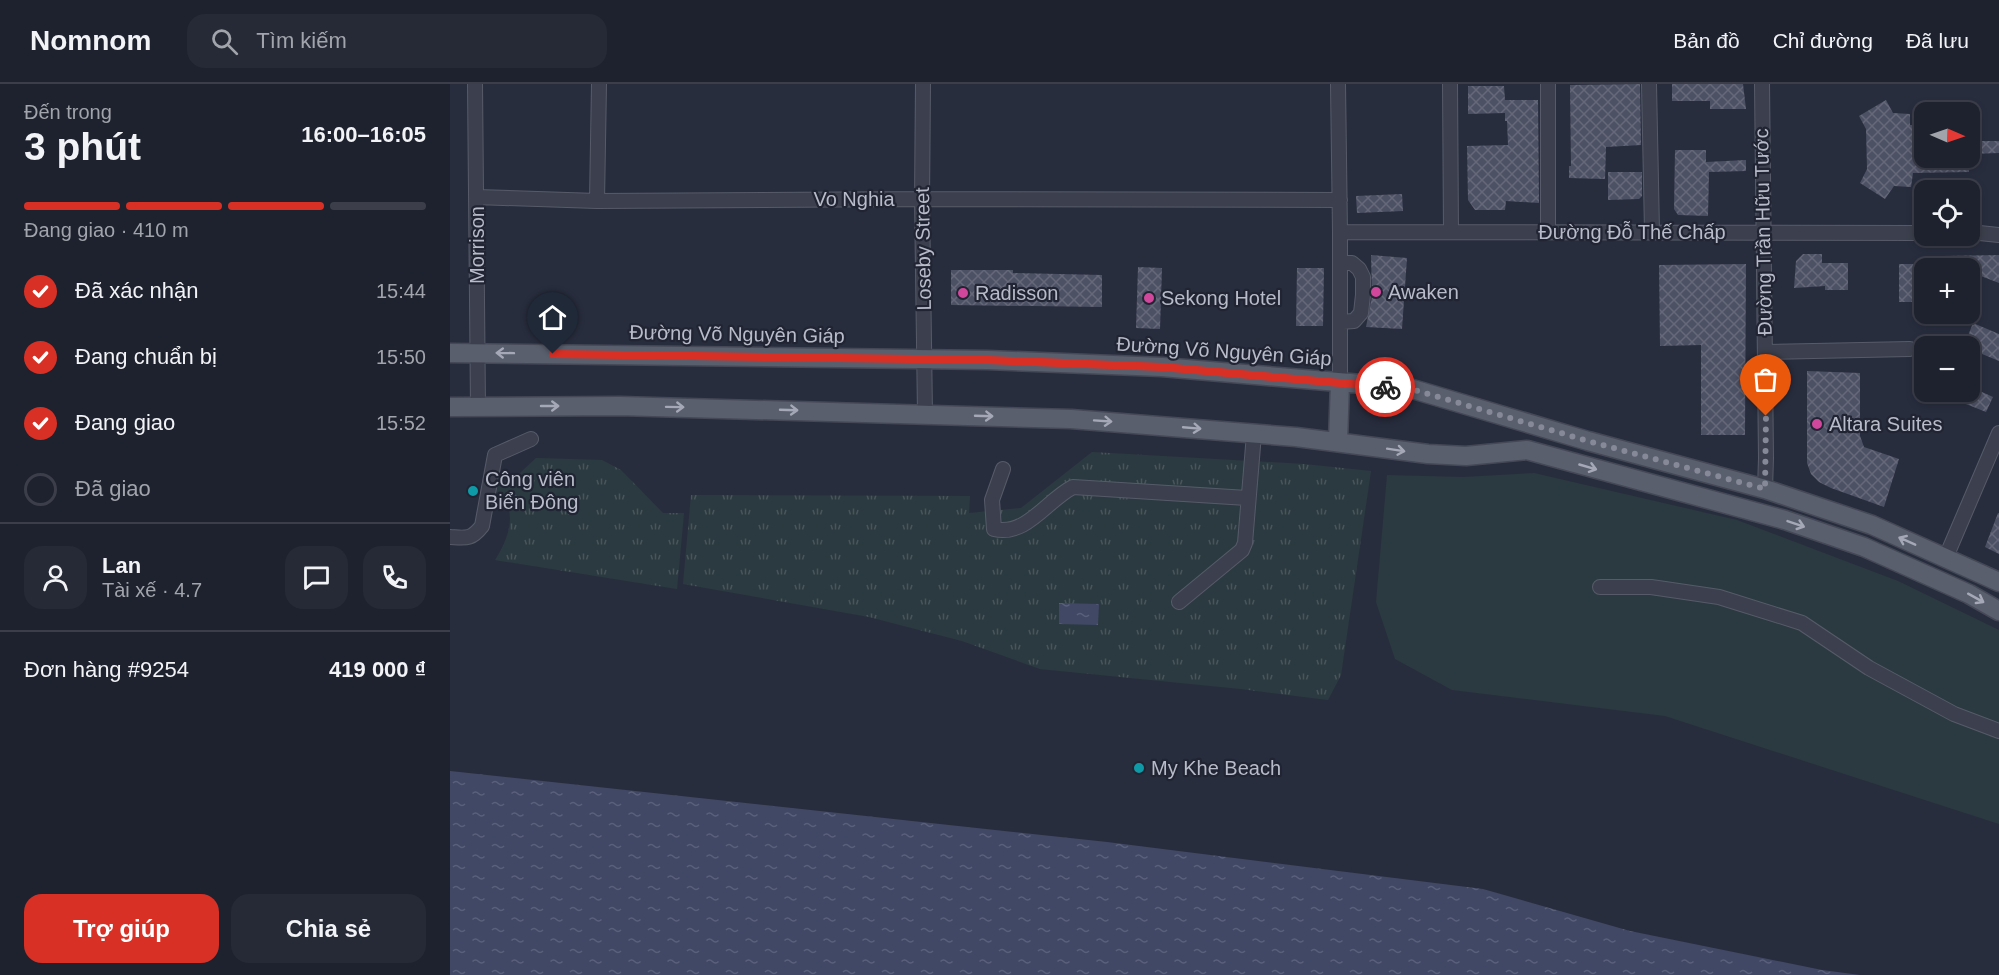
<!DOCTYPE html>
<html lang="vi">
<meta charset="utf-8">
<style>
body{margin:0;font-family:Arial,sans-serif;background:#262a36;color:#f1f3f6;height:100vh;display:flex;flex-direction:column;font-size:22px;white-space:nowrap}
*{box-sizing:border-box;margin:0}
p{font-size:20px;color:#a1a4aa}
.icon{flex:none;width:33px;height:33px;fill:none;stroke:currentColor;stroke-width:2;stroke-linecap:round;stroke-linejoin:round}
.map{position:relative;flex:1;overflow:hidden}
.panel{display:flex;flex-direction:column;background:#1e222e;width:450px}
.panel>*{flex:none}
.needle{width:39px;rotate:92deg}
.fabs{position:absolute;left:1464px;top:18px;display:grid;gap:12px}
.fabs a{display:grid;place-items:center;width:66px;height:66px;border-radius:12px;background:#1e222e;box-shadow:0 3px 9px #0003,0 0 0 2px #3c3f4a;font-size:30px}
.pin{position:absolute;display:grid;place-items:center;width:51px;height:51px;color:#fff;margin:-62px -26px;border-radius:50% 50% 50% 0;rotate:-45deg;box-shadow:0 0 6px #0007}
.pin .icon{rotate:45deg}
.courier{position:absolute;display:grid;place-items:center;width:60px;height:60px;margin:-30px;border:4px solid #d93025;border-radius:50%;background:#fff;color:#222;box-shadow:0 2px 8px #0007}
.headline em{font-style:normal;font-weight:700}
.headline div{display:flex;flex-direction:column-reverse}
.headline{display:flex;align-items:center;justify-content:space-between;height:102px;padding:0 24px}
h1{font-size:39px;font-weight:700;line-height:45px}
.bar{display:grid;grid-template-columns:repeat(4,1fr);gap:9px 6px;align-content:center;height:72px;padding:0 24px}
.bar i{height:8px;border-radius:4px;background:#3c3f4a}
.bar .active{background:#d93025}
.bar p{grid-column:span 4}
.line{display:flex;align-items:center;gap:15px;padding:0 24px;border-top:2px solid #3c3f4a}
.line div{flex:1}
.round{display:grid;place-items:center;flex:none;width:63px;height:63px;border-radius:18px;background:#262a36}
ol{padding:0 24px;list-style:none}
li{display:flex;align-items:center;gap:18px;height:66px}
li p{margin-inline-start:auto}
li .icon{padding:6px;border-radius:50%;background:#d93025;color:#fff;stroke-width:4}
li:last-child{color:#a1a4aa}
li i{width:33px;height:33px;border:3px solid #3c3f4a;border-radius:50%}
.primary-button{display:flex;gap:12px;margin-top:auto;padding:12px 24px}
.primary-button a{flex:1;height:69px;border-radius:18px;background:#d93025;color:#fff;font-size:24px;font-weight:700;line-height:69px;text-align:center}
.primary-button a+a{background:#262a36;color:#f1f3f6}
header{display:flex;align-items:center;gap:36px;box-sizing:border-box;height:84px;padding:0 30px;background:#1e222e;border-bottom:2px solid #3c3f4a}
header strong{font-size:28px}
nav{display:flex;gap:33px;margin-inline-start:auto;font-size:21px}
.search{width:420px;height:54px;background:#262a36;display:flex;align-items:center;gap:15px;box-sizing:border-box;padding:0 21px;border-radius:18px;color:#a1a4aa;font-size:22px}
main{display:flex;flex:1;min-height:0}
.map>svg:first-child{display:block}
.green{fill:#2b3a40}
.park{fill:url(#park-tufts)}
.water{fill:url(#water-ripples)}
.building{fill:url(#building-cross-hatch)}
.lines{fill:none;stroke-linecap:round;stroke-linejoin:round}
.minor-casing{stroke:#575b69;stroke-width:16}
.major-casing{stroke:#454957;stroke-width:21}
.minor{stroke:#3c404e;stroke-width:14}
.major{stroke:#5a5f6e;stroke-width:18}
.oneway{stroke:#a5a9b7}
.done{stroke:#868998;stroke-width:6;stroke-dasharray:0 10.8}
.route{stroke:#d93025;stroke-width:8}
.hotel-dot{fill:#d1479c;stroke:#212533;stroke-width:2}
.culture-dot{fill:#0f9aa8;stroke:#212533;stroke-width:2}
.labels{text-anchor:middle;stroke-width:4.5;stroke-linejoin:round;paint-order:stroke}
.street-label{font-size:20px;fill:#b8bbc9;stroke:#212533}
.poi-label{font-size:20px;fill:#b8bbc9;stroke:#212533;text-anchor:start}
</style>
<header>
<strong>Nomnom</strong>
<div class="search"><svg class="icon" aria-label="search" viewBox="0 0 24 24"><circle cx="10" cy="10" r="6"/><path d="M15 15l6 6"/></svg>Tìm kiếm</div>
<nav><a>Bản đồ</a><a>Chỉ đường</a><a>Đã lưu</a></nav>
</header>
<main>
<section class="panel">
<div class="headline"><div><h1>3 phút</h1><p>Đến trong</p></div><em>16:00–16:05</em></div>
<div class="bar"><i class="active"></i><i class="active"></i><i class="active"></i><i></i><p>Đang giao · 410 m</p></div>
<ol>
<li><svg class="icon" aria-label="check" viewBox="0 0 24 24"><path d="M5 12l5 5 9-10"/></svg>Đã xác nhận<p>15:44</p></li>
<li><svg class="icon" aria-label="check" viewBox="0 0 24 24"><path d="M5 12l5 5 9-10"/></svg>Đang chuẩn bị<p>15:50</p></li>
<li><svg class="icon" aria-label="check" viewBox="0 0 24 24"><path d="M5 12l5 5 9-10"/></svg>Đang giao<p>15:52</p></li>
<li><i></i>Đã giao</li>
</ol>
<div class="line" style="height:108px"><a class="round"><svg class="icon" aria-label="person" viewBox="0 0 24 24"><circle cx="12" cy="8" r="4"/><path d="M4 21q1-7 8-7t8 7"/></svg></a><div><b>Lan</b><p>Tài xế · 4.7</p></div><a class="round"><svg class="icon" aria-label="chat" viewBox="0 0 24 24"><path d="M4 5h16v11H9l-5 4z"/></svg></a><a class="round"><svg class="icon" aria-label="phone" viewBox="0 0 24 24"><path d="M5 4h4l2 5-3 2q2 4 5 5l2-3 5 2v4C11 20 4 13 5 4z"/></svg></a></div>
<div class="line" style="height:78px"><div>Đơn hàng #9254</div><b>419 000 ₫</b></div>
<div class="primary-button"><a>Trợ giúp</a><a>Chia sẻ</a></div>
</section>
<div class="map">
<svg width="1549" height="891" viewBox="0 0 1549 891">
<defs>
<pattern id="park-tufts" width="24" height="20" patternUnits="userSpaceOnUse" patternTransform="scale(1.5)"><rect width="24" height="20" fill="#2b3a40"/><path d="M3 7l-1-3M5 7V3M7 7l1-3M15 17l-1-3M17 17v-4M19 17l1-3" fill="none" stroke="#48555a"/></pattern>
<pattern id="water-ripples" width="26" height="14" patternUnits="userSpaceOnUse" patternTransform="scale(1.5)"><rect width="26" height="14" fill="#404865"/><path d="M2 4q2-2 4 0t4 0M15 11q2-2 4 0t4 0" fill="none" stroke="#5a607a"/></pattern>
<pattern id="building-cross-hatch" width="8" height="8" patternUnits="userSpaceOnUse" patternTransform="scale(1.5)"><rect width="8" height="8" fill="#4d5164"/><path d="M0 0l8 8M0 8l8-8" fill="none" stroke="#656879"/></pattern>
</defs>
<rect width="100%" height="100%" fill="#282d3e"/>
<path class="green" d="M 1084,389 L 1287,436 L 1448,497 L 1549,546 L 1549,740 L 1215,632 L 1002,606 L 945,575 L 926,518 L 937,391 L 1013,393 Z"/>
<path class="park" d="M 642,368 L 854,380 L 921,387 L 891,591 L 878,616 L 791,605 L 590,585 L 512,557 L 419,533 L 233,500 L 241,411 L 520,412 L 519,429 L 571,424 Z
M 86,374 L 152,376 L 171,386 L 213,429 L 234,429 L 227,505 L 45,476 C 60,452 71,422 41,404 L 69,390 Z"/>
<path class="water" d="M 609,519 L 649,520 L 648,541 L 609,540 Z
M 0,687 L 657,758 L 1033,805 L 1180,847 L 1372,886 L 1410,891 L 0,891 Z"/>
<path class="building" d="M 1190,0 L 1191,61 L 1156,63 L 1155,95 L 1119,94 L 1119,82 L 1121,82 L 1120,1 Z
M 1222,0 L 1293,0 L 1296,25 L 1260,25 L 1260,17 L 1222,17 Z
M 1018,2 L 1054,2 L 1055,16 L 1088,16 L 1089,119 L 1056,117 L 1055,126 L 1025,126 L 1018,116 L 1017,62 L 1058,61 L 1057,37 L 1055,37 L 1055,29 L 1018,30 Z
M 1436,16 L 1443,29 L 1460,30 L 1460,41 L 1474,41 L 1474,74 L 1519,74 L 1519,88 L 1463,89 L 1461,103 L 1444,102 L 1435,115 L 1410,99 L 1417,85 L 1416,45 L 1409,32 Z
M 1520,57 L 1549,57 L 1549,69 L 1520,70 Z
M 1225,66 L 1256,66 L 1256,78 L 1296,76 L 1296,87 L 1259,88 L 1258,132 L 1228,131 L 1224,125 Z
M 1158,88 L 1192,88 L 1192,112 L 1189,115 L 1158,116 Z
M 952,110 L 953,127 L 907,129 L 906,112 Z
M 1353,170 L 1372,170 L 1372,179 L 1398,179 L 1398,206 L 1375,206 L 1375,202 L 1344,204 L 1346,177 Z
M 921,171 L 957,174 L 952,245 L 916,243 L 922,212 Z
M 1549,171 L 1549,199 L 1531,192 L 1520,221 L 1520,184 L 1494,184 L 1494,172 Z
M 1296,180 L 1295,351 L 1251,351 L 1251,261 L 1210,262 L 1209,181 Z
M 1449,180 L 1474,180 L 1474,218 L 1449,218 Z
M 688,183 L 712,184 L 710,245 L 686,244 Z
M 847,184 L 874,184 L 873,242 L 846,242 Z
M 501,186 L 563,186 L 563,189 L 652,191 L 652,223 L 501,221 Z
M 1523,239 L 1549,250 L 1549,277 L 1520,265 L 1520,262 L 1514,262 Z
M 1357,287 L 1410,289 L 1410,352 L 1414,363 L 1449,375 L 1434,423 L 1381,404 L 1369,398 L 1361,390 L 1357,379 Z
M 1523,304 L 1543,313 L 1536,328 L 1516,320 Z
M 1548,429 L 1549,429 L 1549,470 L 1535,463 Z"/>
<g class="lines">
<g class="minor-casing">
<path id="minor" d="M 25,0 L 28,323
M 473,0 L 472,115 L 475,330
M 888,0 L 890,148 L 890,299
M 1000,0 L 1001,148
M 1199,0 L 1202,147
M 1312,0 L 1316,374 L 1315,405
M 26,113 L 147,117 L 472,115 L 890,116
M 147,117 L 149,0
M 890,148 L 1474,149
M 1098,148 L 1098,0
M 1520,148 L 1549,151
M 890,238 L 904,237 L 911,229 L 913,211 L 913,193 L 909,185 L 902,179 L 890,179
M 1315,268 L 1460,265
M 553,385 L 542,416 L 544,445 C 576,453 597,416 623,403 L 797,414
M 0,453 C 16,454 21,456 32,442 L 45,371 L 81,355
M 1496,473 L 1549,349
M 1150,503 L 1201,503 L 1269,513 L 1352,539 L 1419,584 L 1504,630 L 1549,647
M 729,518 L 792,466 L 795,459 L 804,350"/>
</g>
<g class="major-casing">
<path id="major" d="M 0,269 L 538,276 L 712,283 L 959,304 L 1138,357 L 1315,405 L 1422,441 L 1549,498
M 0,323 L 170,322 L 621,335 L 846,353 L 978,370 L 1016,372 L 1077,366 L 1335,436 L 1414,463 L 1519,510 L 1549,527
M 888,357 L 890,299"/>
</g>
<use href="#minor" class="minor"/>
<use href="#major" class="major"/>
</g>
<defs><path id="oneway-shaft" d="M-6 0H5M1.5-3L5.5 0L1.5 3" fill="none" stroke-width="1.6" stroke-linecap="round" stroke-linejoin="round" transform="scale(1.5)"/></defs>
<g class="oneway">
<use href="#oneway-shaft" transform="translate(55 269) rotate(-179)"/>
<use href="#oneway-shaft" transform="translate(100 322)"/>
<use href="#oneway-shaft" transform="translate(225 323) rotate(1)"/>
<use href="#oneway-shaft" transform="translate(339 326) rotate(2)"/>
<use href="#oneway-shaft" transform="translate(534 332) rotate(2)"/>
<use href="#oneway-shaft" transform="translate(653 337) rotate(4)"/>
<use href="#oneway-shaft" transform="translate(742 344) rotate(5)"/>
<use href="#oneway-shaft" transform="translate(946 366) rotate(9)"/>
<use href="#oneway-shaft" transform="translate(1138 383) rotate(16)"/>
<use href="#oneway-shaft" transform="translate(1346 440) rotate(19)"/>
<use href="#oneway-shaft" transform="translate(1457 457) rotate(-156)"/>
<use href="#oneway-shaft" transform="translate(1526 514) rotate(29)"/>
</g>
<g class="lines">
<path class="done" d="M 935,303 L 958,304 L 1138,357 L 1315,405 L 1316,332"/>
<path class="route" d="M 103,270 L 538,276 L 712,283 L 935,303"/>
</g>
<g class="hotel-dot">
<circle cx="926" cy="208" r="6"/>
<circle cx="513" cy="209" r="6"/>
<circle cx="699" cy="214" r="6"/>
<circle cx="1367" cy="340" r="6"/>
</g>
<g class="culture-dot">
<circle cx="23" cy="407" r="6"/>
<circle cx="689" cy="684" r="6"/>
</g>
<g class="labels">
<g class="street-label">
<text x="404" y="122">Vo Nghia</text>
<text x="1182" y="155">Đường Đỗ Thế Chấp</text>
<text transform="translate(1313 148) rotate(-91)" y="7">Đường Trần Hữu Tước</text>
<text transform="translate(27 161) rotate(-90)" y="7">Morrison</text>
<text transform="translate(473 165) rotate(-91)" y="7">Loseby Street</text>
<text transform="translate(287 250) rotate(1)" y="7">Đường Võ Nguyên Giáp</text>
<text transform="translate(774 267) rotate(4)" y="7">Đường Võ Nguyên Giáp</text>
</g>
<g class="poi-label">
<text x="938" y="215">Awaken</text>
<text x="525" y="216">Radisson</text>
<text x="711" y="221">Sekong Hotel</text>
<text x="1379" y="347">Altara Suites</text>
<text x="35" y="402">Công viên<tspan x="35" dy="23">Biển Đông</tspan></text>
<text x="701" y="691">My Khe Beach</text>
</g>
</g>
</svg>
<div class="fabs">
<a><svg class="needle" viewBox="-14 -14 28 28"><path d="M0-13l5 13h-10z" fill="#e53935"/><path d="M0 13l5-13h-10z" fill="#a1a4aa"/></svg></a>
<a><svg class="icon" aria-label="locate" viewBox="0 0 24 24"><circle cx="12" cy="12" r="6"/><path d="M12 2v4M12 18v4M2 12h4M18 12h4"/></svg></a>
<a>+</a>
<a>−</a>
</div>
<div class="pin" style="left:1316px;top:332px;background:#ea580c"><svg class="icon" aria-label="bag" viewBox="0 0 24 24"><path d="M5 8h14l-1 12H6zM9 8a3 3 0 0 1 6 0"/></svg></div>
<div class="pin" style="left:103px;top:270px;background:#1f2937"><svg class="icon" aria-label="home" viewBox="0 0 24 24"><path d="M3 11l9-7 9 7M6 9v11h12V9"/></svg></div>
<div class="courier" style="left:935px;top:303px"><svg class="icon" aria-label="bike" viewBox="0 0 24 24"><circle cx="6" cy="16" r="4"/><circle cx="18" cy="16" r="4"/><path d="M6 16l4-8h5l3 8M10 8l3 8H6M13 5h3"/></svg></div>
</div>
</main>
